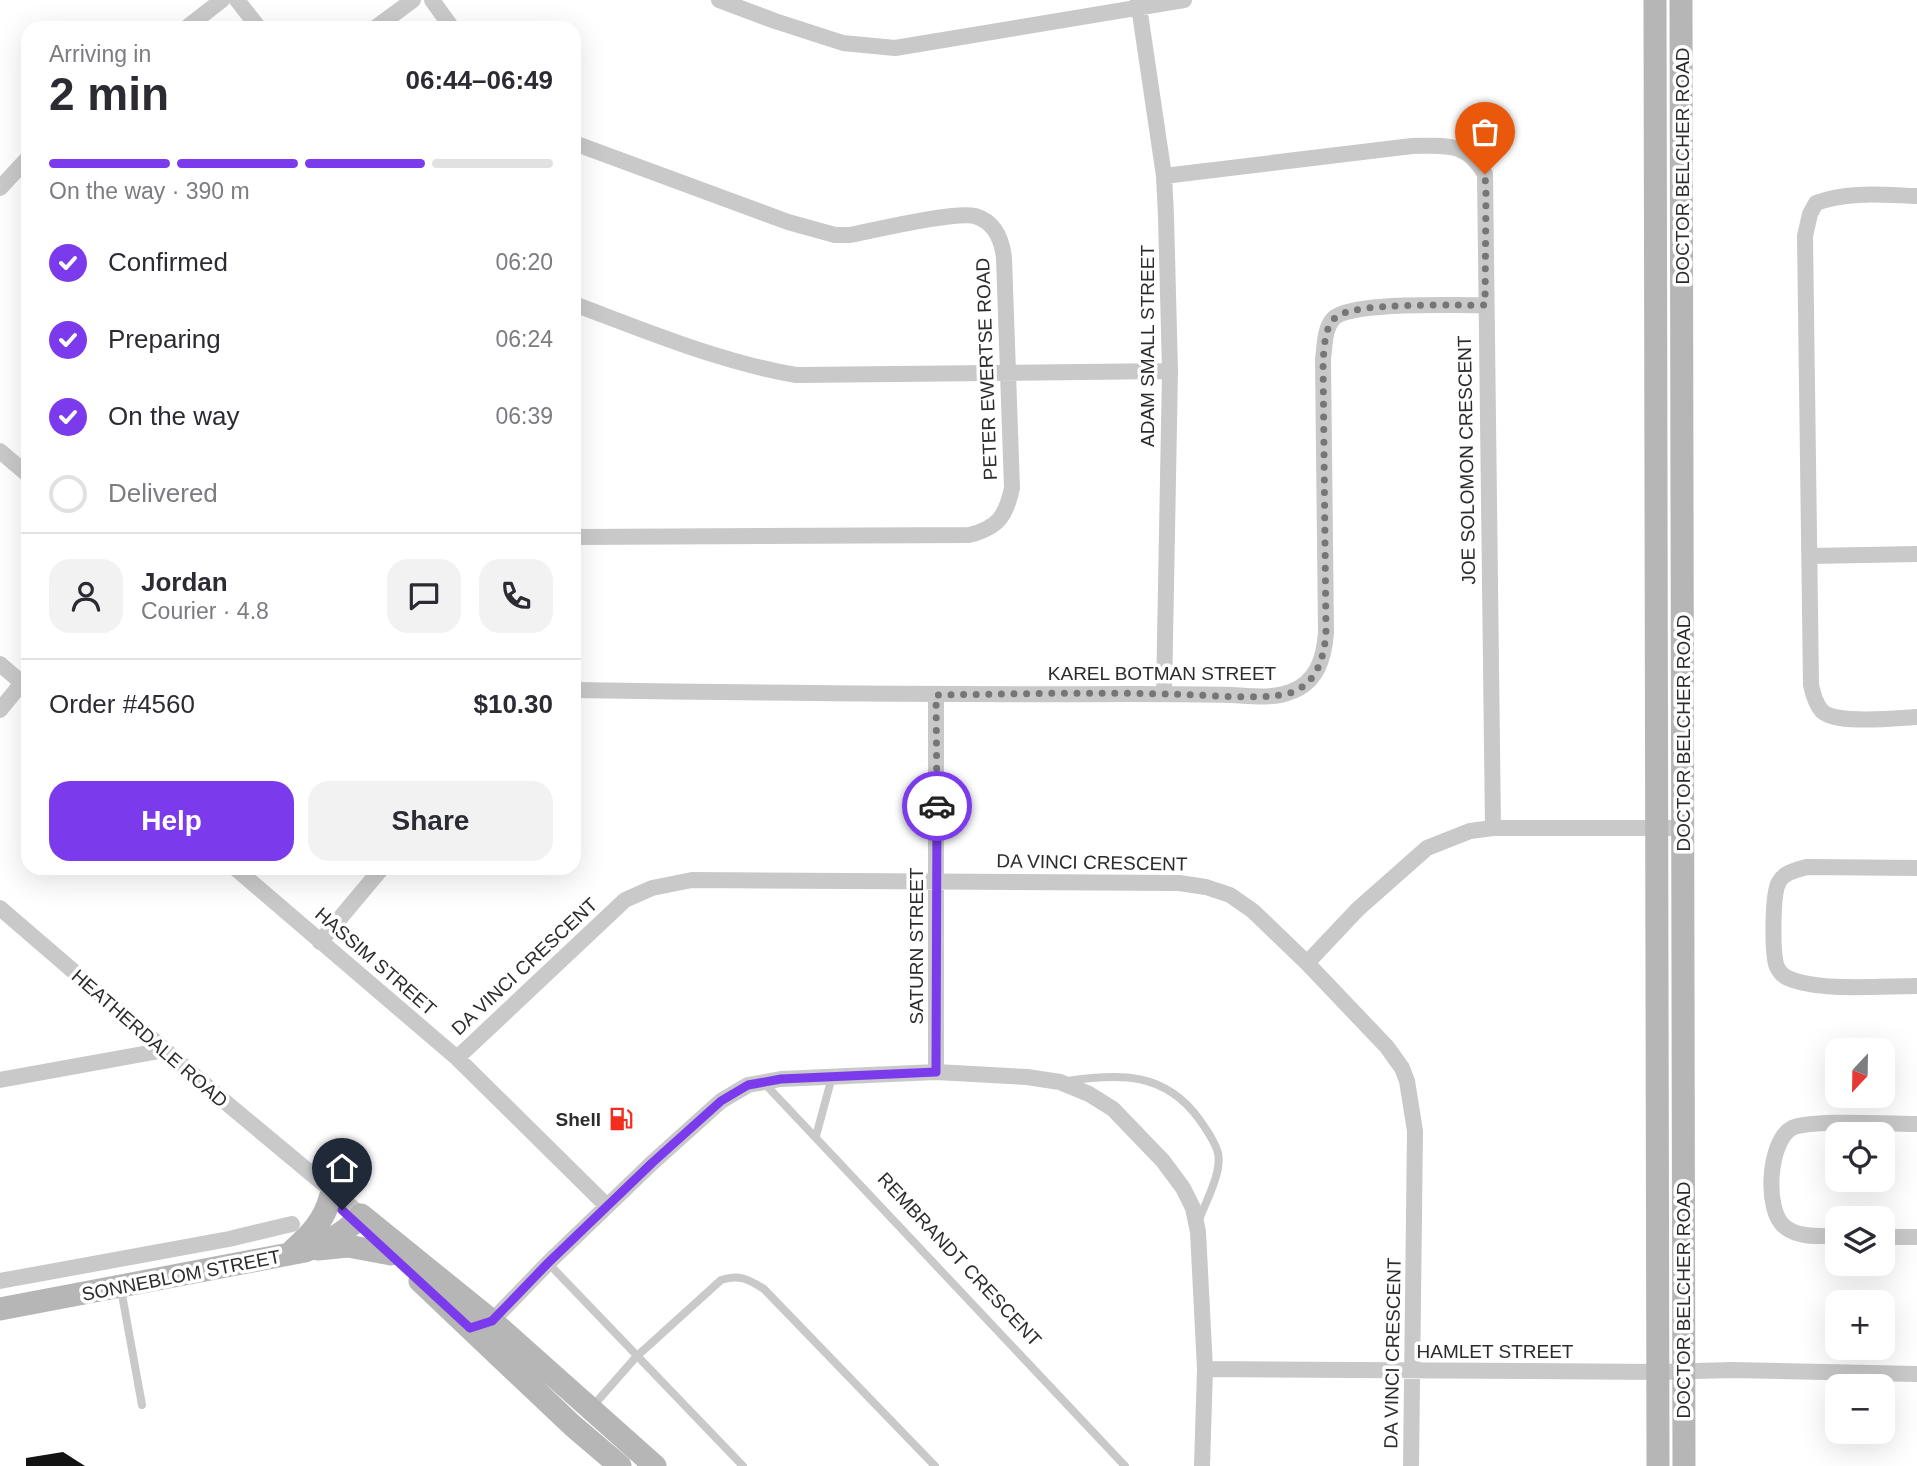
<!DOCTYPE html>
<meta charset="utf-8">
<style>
body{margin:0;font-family:Arial,sans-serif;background:#f2f2f3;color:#2b2b33;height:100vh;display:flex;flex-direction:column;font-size:26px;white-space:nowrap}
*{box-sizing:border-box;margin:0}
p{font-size:23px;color:#7c7c81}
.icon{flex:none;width:38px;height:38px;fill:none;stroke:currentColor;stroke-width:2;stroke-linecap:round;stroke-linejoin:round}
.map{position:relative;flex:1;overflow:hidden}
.sheet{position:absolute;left:21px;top:21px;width:560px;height:854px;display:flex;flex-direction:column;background:#fff;border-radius:21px;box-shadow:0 7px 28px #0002}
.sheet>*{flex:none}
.needle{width:46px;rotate:202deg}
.buttons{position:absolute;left:1825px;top:1038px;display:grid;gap:14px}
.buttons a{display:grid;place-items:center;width:70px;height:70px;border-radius:14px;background:#fff;box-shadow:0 7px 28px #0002;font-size:35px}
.pin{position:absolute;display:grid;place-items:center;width:60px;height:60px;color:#fff;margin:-72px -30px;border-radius:50% 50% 50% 0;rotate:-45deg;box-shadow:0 0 7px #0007}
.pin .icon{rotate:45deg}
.courier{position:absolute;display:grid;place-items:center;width:70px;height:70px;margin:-35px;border:5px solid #7c3aed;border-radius:50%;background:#fff;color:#222;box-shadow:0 2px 9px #0007}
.overview em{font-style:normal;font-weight:800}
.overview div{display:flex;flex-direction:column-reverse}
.overview{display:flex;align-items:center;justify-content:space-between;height:119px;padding:0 28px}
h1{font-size:46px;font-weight:800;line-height:52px}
.bar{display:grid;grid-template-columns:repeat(4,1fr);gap:10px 7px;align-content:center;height:84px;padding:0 28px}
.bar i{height:9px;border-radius:5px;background:#e1e1e2}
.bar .selected{background:#7c3aed}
.bar p{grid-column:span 4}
.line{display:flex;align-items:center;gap:18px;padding:0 28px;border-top:2px solid #e1e1e2}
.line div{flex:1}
.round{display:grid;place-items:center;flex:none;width:74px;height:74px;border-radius:21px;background:#f2f2f3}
ol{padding:0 28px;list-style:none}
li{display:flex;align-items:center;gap:21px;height:77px}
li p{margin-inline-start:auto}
li .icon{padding:7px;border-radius:50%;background:#7c3aed;color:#fff;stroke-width:4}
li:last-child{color:#7c7c81}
li i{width:38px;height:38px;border:4px solid #e1e1e2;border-radius:50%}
.button{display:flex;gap:14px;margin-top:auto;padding:14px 28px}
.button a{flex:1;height:80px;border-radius:21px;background:#7c3aed;color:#fff;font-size:28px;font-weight:800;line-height:80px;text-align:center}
.button a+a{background:#f2f2f3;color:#2b2b33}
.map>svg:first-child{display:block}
.building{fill:#131313}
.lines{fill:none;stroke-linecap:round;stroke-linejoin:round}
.lane{stroke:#c9c9c9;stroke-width:8}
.street{stroke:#c9c9c9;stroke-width:16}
.secondary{stroke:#b6b6b6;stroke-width:23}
.done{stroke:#767676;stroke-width:7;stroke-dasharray:0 12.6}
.route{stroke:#7c3aed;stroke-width:9}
.labels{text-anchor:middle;stroke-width:7;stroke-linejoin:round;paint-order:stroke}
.street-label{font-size:19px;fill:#2c2c2c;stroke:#fff}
.poi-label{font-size:19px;font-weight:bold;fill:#2c2c2c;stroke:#fff;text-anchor:end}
</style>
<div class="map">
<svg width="1917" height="1466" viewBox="0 0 1917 1466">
<rect width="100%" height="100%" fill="#fff"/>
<path class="building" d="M 63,1452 L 85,1466 L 26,1466 L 26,1458 Z"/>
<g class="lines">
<path class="lane" d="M 1067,1081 C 1120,1073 1165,1072 1199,1119 C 1206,1129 1215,1141 1218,1153 C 1222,1173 1206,1201 1199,1220
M 765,1084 L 1125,1466
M 816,1136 L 832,1077
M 548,1263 L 743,1466
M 121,1289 L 142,1405
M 593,1406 L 636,1357 L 721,1280 C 739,1274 748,1279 764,1289 L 935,1466"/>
<path class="street" d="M 237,0 L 259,28
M 432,0 L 452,28
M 719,0 L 775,21 L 843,43 L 895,48 L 1184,0
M 1138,0 L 1164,176 L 1166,216 L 1170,371 L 1164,694
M 186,28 L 222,0
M 375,28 L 413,0
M 574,143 L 788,222 L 835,235 L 850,235 C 876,230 953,211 975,216 C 995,222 1002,240 1004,258 L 1012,488 C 1006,516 998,528 969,535 L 574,537
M 1164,176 L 1412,146 C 1446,146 1466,141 1485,174 L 1493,828
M 0,188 L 28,158
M 1917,196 C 1883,195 1848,191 1816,203 L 1810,214 L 1805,236 L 1811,685 C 1813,694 1816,705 1822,711 C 1836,725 1897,718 1917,717
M 574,304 C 646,331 720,362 796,375 L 1170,371
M 0,451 L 28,475
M 1811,556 L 1917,554
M 0,664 L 28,688
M 574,690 C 760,693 945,695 1131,694 C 1165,694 1198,694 1232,695 C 1250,696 1273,699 1290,692 C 1317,683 1324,658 1326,633 L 1323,359 C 1325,346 1324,328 1334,318 C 1352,301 1457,306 1485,305
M 0,710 L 22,683
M 235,868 L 457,1058 L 607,1206
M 1917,868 L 1807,867 C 1797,870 1784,872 1779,882 C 1772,893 1772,955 1777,967 C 1780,973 1783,976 1788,978 C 1819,992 1882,986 1917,986
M 0,908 L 230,1106 L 361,1215
M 320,942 L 382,868
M 1307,963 L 1358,909 L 1427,848 L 1470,831 L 1493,828 L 1684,828
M 457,1058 L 625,900 L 652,888 L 692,880 L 1179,883 L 1206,887 L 1230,895 L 1253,911 L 1307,963 L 1387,1047 L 1402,1068 L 1407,1081 L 1415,1131 L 1411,1466
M 936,1072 L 936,695
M 0,1080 L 165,1050
M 1838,1236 C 1820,1236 1799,1238 1785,1227 C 1764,1211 1768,1141 1792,1128 C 1809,1119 1893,1124 1917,1124
M 1883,1237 L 1917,1237
M 0,1281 L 229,1239 L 292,1224
M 484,1324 L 492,1321 L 548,1263 L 652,1163 L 721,1101 L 748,1085 L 781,1079 L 936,1072 L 1027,1077 L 1060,1082 L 1089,1094 L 1113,1109 L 1163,1161 L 1183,1188 L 1193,1208 L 1198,1232 L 1205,1369 L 1202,1466
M 1205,1369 L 1659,1372 L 1732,1370 L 1917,1374"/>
<path class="secondary" d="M 1655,0 L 1658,1466
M 1681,0 L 1684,1466
M 318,1249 L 348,1246 L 391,1254
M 293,1250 C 310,1235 324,1221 330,1198
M 420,1281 L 573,1426 L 620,1466
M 0,1309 L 305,1251 C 325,1242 347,1233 361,1215 L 492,1321 L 655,1466"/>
</g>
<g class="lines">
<path class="done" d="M 937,806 L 936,695 C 1013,694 1090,692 1167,694 C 1198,694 1262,701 1290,693 C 1317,684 1324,658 1326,633 L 1323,359 C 1325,346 1324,328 1335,318 C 1352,301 1457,306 1485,305 L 1486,194 L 1485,174"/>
<path class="route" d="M 342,1210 L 470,1328 L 492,1321 L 548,1263 L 652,1163 L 721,1101 L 748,1085 L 781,1079 L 936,1072 L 937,806"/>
</g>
<defs>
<g id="fuel-bare" transform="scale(1.89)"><path d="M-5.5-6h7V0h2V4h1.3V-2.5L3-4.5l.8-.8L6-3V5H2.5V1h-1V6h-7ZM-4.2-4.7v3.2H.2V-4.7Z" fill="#f22e1e" stroke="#fff" stroke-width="2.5" paint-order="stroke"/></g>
</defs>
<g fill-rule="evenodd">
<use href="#fuel-bare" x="621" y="1119"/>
</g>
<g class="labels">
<g class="street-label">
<text transform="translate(1682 166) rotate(-90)" y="7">DOCTOR BELCHER ROAD</text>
<text transform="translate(1147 346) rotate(-90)" y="7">ADAM SMALL STREET</text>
<text transform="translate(986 369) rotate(-92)" y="7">PETER EWERTSE ROAD</text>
<text transform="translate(1466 460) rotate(-91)" y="7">JOE SOLOMON CRESCENT</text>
<text x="1162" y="680">KAREL BOTMAN STREET</text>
<text transform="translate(1683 733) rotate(-90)" y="7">DOCTOR BELCHER ROAD</text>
<text transform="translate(1092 862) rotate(1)" y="7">DA VINCI CRESCENT</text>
<text transform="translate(916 946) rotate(-90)" y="7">SATURN STREET</text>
<text transform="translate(376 961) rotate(41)" y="7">HASSIM STREET</text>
<text transform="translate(524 966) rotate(-43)" y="7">DA VINCI CRESCENT</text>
<text transform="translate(150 1038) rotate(41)" y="7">HEATHERDALE ROAD</text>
<text transform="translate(960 1259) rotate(47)" y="7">REMBRANDT CRESCENT</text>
<text transform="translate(181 1275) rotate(-11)" y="7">SONNEBLOM STREET</text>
<text transform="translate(1683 1300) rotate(-90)" y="7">DOCTOR BELCHER ROAD</text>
<text x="1495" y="1358">HAMLET STREET</text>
<text transform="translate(1392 1353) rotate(-89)" y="7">DA VINCI CRESCENT</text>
</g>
<g class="poi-label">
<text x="601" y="1126">Shell</text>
</g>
</g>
</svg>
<div class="buttons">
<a><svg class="needle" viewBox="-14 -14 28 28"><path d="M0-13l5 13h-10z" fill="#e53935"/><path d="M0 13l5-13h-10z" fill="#7c7c81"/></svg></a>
<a><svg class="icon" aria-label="locate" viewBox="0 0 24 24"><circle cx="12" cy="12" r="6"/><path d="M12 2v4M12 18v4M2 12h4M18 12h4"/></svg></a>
<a><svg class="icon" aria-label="layers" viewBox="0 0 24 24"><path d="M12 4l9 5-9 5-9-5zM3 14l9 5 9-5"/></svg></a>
<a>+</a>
<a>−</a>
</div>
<div class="pin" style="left:1485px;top:174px;background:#ea580c"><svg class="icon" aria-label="bag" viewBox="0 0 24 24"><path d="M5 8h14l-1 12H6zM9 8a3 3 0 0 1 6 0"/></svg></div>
<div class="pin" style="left:342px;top:1210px;background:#1f2937"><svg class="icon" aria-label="home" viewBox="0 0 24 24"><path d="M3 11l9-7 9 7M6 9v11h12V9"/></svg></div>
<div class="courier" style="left:937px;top:806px"><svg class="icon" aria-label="car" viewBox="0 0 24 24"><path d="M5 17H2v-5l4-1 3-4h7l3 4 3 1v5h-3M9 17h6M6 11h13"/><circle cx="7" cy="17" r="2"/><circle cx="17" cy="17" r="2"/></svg></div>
<section class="sheet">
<div class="overview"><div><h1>2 min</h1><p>Arriving in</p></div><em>06:44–06:49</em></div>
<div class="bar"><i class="selected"></i><i class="selected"></i><i class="selected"></i><i></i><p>On the way · 390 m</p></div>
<ol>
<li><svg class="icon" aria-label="check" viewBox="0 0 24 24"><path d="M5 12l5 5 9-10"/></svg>Confirmed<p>06:20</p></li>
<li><svg class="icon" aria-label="check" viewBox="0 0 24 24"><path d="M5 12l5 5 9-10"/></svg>Preparing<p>06:24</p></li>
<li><svg class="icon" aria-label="check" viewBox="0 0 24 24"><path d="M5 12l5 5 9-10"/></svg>On the way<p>06:39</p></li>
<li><i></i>Delivered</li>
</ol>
<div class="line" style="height:126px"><a class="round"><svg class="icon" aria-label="person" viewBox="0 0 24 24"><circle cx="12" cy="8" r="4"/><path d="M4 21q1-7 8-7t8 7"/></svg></a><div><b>Jordan</b><p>Courier · 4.8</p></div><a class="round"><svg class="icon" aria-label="chat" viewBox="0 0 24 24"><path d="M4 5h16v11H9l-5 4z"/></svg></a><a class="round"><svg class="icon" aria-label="phone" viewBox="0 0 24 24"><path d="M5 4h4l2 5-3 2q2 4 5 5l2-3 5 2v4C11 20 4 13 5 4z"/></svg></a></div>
<div class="line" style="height:91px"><div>Order #4560</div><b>$10.30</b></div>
<div class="button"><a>Help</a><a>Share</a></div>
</section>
</div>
